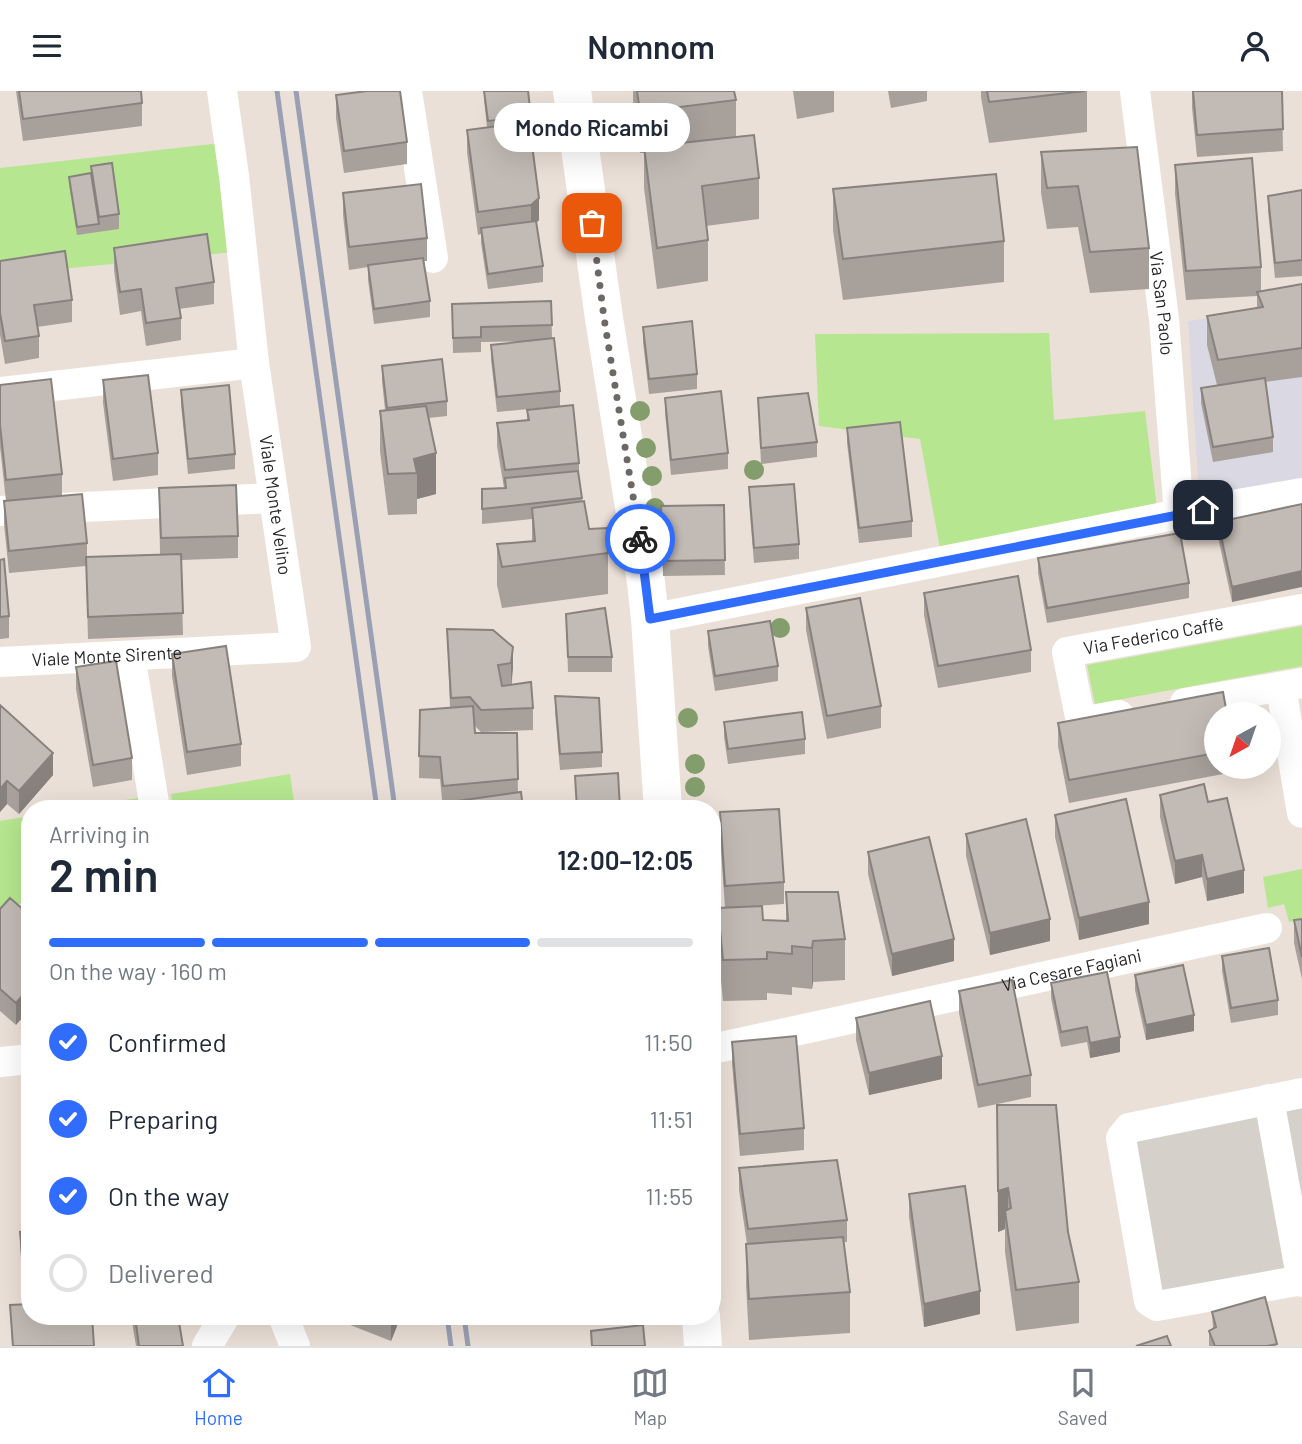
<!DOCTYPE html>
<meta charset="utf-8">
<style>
body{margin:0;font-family:Barlow,sans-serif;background:#f2f2f3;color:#1f2937;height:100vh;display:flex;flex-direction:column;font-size:26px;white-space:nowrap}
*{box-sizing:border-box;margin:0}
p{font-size:23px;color:#747a83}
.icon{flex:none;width:38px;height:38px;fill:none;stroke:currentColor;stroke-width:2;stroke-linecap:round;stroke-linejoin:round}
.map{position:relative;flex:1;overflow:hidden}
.panel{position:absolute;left:21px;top:709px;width:700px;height:525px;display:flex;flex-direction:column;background:#fff;border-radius:28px;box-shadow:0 7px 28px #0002}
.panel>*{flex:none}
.needle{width:46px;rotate:220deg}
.controls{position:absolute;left:1204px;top:611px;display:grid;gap:14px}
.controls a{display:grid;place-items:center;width:77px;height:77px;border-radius:50%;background:#fff;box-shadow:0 7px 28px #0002;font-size:35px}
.pin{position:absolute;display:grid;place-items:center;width:60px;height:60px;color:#fff;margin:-30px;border-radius:14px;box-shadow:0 4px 10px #0006}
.courier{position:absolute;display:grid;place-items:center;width:70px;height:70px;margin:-35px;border:5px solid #306dff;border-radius:50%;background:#fff;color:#222;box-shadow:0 2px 9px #0007}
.bubble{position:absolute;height:49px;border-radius:24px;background:#fff;box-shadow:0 7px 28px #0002;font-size:23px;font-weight:600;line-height:49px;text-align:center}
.overview em{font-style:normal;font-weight:600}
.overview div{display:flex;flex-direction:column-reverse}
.overview{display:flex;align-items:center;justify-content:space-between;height:119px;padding:0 28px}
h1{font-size:46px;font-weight:600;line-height:52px}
.bar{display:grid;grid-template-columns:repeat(4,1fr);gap:10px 7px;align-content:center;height:84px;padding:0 28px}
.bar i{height:9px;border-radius:5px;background:#e0e1e3}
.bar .on{background:#306dff}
.bar p{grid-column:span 4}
ol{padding:0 28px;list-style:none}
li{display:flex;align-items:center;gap:21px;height:77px}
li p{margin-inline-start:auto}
li .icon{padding:7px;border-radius:50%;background:#306dff;color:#fff;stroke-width:4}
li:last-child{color:#747a83}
li i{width:38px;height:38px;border:4px solid #e0e1e3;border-radius:50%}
header{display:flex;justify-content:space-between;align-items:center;height:91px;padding:0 28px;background:#fff;font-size:32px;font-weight:600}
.tab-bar{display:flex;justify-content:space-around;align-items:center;height:98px;border-top:2px solid #e0e1e3;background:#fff;font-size:19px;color:#747a83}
.tab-bar a{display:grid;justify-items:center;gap:4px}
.tab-bar .on{color:#306dff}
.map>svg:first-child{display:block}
.industrial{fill:#dad8e2}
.green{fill:#b6e68f}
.plaza{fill:#d6d0ca}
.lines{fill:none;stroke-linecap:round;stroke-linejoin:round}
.minor{stroke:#fff;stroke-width:30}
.secondary{stroke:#fff;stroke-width:38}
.rail{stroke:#9aa0b3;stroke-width:5}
.tree{fill:#839d6c}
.wall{fill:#a7a09b}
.shaded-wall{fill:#88827e}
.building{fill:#c2bab4;stroke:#88827e;stroke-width:2}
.done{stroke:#6c6865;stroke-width:7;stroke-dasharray:0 12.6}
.route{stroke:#306dff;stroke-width:9}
.labels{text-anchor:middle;stroke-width:7;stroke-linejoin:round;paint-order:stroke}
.street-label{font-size:18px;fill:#272727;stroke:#fff}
</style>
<header><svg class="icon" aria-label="menu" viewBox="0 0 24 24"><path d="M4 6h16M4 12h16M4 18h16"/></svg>Nomnom<svg class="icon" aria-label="person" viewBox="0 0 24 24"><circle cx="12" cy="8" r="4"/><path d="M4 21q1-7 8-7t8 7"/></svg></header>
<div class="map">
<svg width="1302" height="1255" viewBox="0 0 1302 1255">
<rect width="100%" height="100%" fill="#ebe0d7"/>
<path class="industrial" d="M 1302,213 L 1302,388 L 1199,407 L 1188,230 Z"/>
<path class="green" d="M 221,52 L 234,161 L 0,184 L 0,77 Z
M 1049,242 L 1054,329 L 1145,320 L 1158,425 L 941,463 L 920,348 L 819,335 L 815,243 Z
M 1302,535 L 1302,575 L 1095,613 L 1087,574 Z
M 290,683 L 295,717 L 173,717 L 171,703 Z
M 138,707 L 140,717 L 74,717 Z
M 30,725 L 30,811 L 0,816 L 0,730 Z
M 1302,778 L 1302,828 L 1289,831 L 1284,813 L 1268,817 L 1263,786 Z"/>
<path class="plaza" d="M 1302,1008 L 1302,1182 L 1158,1210 L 1129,1048 Z"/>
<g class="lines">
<g class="minor">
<path d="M 407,0 L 433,167"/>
<path id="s1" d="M 1135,0 L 1164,228 L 1179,423"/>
<path d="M 0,301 L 254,272"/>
<path d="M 0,420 L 274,407"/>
<path d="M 650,528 L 1179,423 L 1302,402"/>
<path id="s2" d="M 0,571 L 296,556 L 254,272 L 234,85 L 222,0"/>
<path d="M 133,583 L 155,718"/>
<path d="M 1281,596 L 1302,722"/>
<path d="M 1185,612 L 1302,592"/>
<path id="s3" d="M 1119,624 L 1081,631 L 1067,561 L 1302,518"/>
<path id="s4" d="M 712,958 L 1267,837"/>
<path d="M 0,971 L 30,968"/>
<path d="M 1302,1002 L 1129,1037 L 1121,1047 L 1149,1210 L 1157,1215 L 1302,1189"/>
<path d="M 1269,1008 L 1302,1191"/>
<path d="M 283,1225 L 295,1255"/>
<path d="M 207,1255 L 225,1225"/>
</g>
<path class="secondary" d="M 572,0 L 604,227 L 646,491 L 650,528 L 663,718
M 701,1225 L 703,1255"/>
<path class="rail" d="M 277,0 L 377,718
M 296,0 L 395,718
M 447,1225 L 451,1255
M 464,1225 L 468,1255"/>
</g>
<g class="tree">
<circle cx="640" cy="320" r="10"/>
<circle cx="646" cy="357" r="10"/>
<circle cx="754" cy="379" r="10"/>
<circle cx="652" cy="385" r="10"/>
<circle cx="655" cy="417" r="10"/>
<circle cx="780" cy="537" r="10"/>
<circle cx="688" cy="627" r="10"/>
<circle cx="695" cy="673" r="10"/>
<circle cx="695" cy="696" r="10"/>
</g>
<path class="wall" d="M 16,0 L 141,0 L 142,12 L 142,35 L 23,50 Z
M 484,0 L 528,0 L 531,25 L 530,40 L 539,129 L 536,132 L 543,175 L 543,191 L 488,198 L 481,152 L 481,143 L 478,144 L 467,61 L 467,39 L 487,36 L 484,9 Z
M 633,0 L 734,0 L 736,9 L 736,46 L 759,87 L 759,128 L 706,135 L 708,149 L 708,190 L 657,198 L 644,97 L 644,62 L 640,62 L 633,9 Z
M 793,0 L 834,0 L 834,21 L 797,28 Z
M 888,0 L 927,0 L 927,10 L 891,17 Z
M 981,0 L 1087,0 L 1087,41 L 989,52 L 981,6 Z
M 1192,0 L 1282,0 L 1283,60 L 1197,66 L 1192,17 Z
M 336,4 L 407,51 L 407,73 L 344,82 L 336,27 Z
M 1041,61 L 1149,157 L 1149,198 L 1090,202 L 1078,136 L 1047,138 L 1041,102 Z
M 1175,74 L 1261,176 L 1261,201 L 1302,193 L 1302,286 L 1265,291 L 1273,346 L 1273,361 L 1213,371 L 1201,312 L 1201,297 L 1217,294 L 1207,254 L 1207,225 L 1257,217 L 1257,205 L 1186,209 L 1175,103 Z
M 91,75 L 119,123 L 119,138 L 77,144 L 69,93 L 69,86 L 91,82 Z
M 833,98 L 1004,150 L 1004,191 L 843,209 L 833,139 Z
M 1302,99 L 1302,185 L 1275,187 L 1268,120 L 1268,105 Z
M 343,102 L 427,147 L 427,170 L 424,170 L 430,210 L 430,226 L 374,233 L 368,189 L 368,176 L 349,179 L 343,124 Z
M 114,157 L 214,191 L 214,213 L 179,218 L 181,227 L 181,249 L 146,255 L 141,220 L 120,224 L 114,179 Z
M 0,170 L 72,209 L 72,231 L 37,236 L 39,245 L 39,267 L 5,273 L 0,244 Z
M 551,210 L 552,247 L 560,300 L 560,315 L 497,321 L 491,269 L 491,254 L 528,250 L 481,251 L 481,261 L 453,262 L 452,213 Z
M 643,236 L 697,283 L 697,298 L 649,303 L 643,251 Z
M 382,275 L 447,310 L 447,325 L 428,327 L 436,403 L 417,408 L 417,423 L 388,424 L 380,360 L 380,320 L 385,319 L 382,290 Z
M 103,289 L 158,362 L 158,384 L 113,390 L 103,312 Z
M 0,294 L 62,383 L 62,405 L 87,452 L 87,466 L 160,463 L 159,397 L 238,445 L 238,467 L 181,469 L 183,544 L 88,548 L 86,475 L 9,482 L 4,433 L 4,410 L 6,410 L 0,356 Z
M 181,299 L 235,363 L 235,378 L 188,383 L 181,314 Z
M 665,307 L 728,362 L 728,378 L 671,384 L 665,322 Z
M 758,307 L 817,351 L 817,366 L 761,373 Z
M 527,319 L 579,372 L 579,385 L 582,410 L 589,438 L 608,462 L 608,503 L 502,517 L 497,494 L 497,453 L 532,450 L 532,428 L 482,433 L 482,398 L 504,397 L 497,355 L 497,332 L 527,329 Z
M 847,337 L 912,430 L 912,446 L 859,452 L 847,352 Z
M 749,396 L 799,453 L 799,468 L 754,472 L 749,411 Z
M 1302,413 L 1232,511 L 1218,446 L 1218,431 Z
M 724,414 L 725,484 L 663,485 L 661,415 Z
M 1038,467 L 1189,492 L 1189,507 L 1047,532 L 1038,482 Z
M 0,469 L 9,525 L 9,547 L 0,548 Z
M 924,502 L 1031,559 L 1031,581 L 938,597 L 924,524 Z
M 806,517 L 881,615 L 881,637 L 827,648 L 806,539 Z
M 566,523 L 612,566 L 612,581 L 568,581 Z
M 447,538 L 513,556 L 512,593 L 533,617 L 533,639 L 481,641 L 474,634 L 475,642 L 517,642 L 518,702 L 523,718 L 457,718 L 457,716 L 443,718 L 440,688 L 419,687 L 420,619 L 450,617 Z
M 708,540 L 778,575 L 778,590 L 715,600 L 708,555 Z
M 172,563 L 241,653 L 241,675 L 187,684 L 172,585 Z
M 76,576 L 132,667 L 132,689 L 93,696 L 76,598 Z
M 555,605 L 602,661 L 602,676 L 560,679 L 555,621 Z
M 0,614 L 53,684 L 19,723 L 7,713 L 0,721 Z
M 1216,623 L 1216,676 L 1234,676 L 1234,681 L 1069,712 L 1058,655 L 1058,632 Z
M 724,631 L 805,648 L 805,663 L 728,673 L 724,646 Z
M 1160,704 L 1208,711 L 1244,802 L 1207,810 L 1202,786 L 1175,793 L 1160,726 Z
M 720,721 L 784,791 L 784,813 L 725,817 L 720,744 Z
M 1055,724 L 1149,833 L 1079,849 L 1055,746 Z
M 966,743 L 1050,850 L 990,864 L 966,765 Z
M 868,761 L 954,870 L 892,885 L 868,783 Z
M 786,801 L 845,848 L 845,889 L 813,891 L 812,898 L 792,896 L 792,904 L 767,902 L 767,909 L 723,910 L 718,858 L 718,817 L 763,829 L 786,830 Z
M 0,818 L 26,821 L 16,934 L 0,920 Z
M 1302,828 L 1302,888 L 1294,852 L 1294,829 Z
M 1222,865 L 1278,909 L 1278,924 L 1231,932 L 1222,880 Z
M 1135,884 L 1194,940 L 1146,949 L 1135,899 Z
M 1051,892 L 1120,961 L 1090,967 L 1087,951 L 1061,956 L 1051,907 Z
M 959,900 L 1031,984 L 1031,1006 L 978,1017 L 959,922 Z
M 856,927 L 942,988 L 869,1004 L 856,949 Z
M 732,951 L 804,1037 L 804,1059 L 740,1065 L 732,973 Z
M 997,1014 L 1068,1141 L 1079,1191 L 1079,1232 L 1016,1240 L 1005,1161 L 1005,1138 L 998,1141 Z
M 739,1077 L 847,1129 L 847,1151 L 844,1151 L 850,1201 L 850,1242 L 749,1249 L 746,1194 L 747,1153 L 739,1099 Z
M 909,1103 L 980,1223 L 924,1236 L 909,1126 Z
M 30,1140 L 30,1200 L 24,1201 L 20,1156 L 20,1141 Z
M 10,1214 L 94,1255 L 12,1255 Z
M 1212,1221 L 1277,1255 L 1209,1255 L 1209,1240 L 1213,1238 Z
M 131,1225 L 178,1225 L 183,1255 L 136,1255 Z
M 335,1225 L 401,1225 L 391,1250 L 335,1228 Z
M 508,1225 L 555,1225 L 555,1227 L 509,1231 Z"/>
<path class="shaded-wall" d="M 539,107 L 539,129 L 531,137 L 531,114 Z
M 436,362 L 436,403 L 417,408 L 417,382 L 414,368 Z
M 1302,480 L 1302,496 L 1232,511 L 1232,496 Z
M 513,556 L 513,578 L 511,594 L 511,572 Z
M 53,662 L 53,684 L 19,723 L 19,700 Z
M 7,690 L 7,713 L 0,721 L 0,698 Z
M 1202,764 L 1202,786 L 1175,793 L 1175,770 Z
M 1244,779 L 1244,802 L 1207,810 L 1207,788 Z
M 1149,811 L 1149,833 L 1079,849 L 1079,827 Z
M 1050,828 L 1050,850 L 990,864 L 990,842 Z
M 954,848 L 954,870 L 892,885 L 892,863 Z
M 813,850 L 813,891 L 812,898 L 812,857 Z
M 30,896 L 30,918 L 16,934 L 16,912 Z
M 1194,924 L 1194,940 L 1146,949 L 1146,934 Z
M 1120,946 L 1120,961 L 1090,967 L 1090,952 Z
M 942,965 L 942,988 L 869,1004 L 869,982 Z
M 1008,1097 L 1008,1137 L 1005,1120 L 1005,1138 L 998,1141 L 998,1100 Z
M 980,1200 L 980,1223 L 924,1236 L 924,1213 Z
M 393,1225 L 401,1225 L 391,1250 L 391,1228 Z"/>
<path class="building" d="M 19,0 L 141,0 L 142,12 L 23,28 Z
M 367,0 L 400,0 L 407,51 L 344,60 L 336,4 Z
M 484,0 L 528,0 L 531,25 L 488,30 Z
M 637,0 L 734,0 L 736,9 L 640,21 Z
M 987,0 L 1085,0 L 989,11 Z
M 1193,0 L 1282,0 L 1283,38 L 1197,44 Z
M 529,31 L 539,107 L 531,114 L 478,121 L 467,39 Z
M 754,44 L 759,87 L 702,95 L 708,149 L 657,157 L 644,56 Z
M 1137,56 L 1149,157 L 1090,161 L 1078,95 L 1047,97 L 1041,61 Z
M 1252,67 L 1261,176 L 1186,180 L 1175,74 Z
M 112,72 L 119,123 L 99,126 L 91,75 Z
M 91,82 L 99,133 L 77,136 L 69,86 Z
M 996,83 L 1004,150 L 843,168 L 833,98 Z
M 421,93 L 427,147 L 349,156 L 343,102 Z
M 1302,99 L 1302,169 L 1275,172 L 1268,105 Z
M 536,130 L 543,175 L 488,183 L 481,137 Z
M 207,143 L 214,191 L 176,197 L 181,227 L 146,232 L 141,198 L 120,201 L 114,157 Z
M 65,160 L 72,209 L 34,214 L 39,245 L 5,250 L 0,222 L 0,170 Z
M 423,167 L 430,210 L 374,218 L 368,174 Z
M 1302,193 L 1302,257 L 1218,269 L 1207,225 L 1263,216 L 1257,201 Z
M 551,210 L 552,234 L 481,236 L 481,246 L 453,247 L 452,213 Z
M 692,230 L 697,283 L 649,288 L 643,236 Z
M 554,247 L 560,300 L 497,306 L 491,254 Z
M 442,268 L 447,310 L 387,317 L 382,275 Z
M 148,284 L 158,362 L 113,368 L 103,289 Z
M 1265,287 L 1273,346 L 1213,356 L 1201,297 Z
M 51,288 L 62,383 L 6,389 L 0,334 L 0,294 Z
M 229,294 L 235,363 L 188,368 L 181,299 Z
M 721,300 L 728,362 L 671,369 L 665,307 Z
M 808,302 L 817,351 L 761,357 L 758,307 Z
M 573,314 L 579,372 L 505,379 L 497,332 L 529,329 L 527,319 Z
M 426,315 L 436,362 L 414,368 L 417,382 L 388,383 L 380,320 Z
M 900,331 L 912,430 L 859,437 L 847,337 Z
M 578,380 L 582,407 L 482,418 L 482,398 L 506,397 L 505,387 Z
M 794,393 L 799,453 L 754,457 L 749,396 Z
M 236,394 L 238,445 L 161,447 L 159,397 Z
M 82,403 L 87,452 L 9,460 L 4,410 Z
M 584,410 L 589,438 L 607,437 L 608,462 L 502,476 L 497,453 L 535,450 L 532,417 Z
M 1302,413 L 1302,480 L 1232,496 L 1218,431 Z
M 724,414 L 725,469 L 663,470 L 661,415 Z
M 1180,442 L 1189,492 L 1047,517 L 1038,467 Z
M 181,463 L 183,522 L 88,526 L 86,466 Z
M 4,468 L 9,525 L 0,526 L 0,469 Z
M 1018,485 L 1031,559 L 938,575 L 924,502 Z
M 860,507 L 881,615 L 827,625 L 806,517 Z
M 605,517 L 612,566 L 568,566 L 566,523 Z
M 770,530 L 778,575 L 715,585 L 708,540 Z
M 447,538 L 493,539 L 513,556 L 511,572 L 498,574 L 502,595 L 531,591 L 533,617 L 481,619 L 470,606 L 451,607 Z
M 226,555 L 241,653 L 187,661 L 172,563 Z
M 116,570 L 132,667 L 93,674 L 76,576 Z
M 1223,601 L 1227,623 L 1216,623 L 1216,662 L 1069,689 L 1058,632 Z
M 555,605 L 599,607 L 602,661 L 560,663 Z
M 0,614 L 53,662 L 19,700 L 7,690 L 0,698 Z
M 473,615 L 475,642 L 517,642 L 518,688 L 443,695 L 440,666 L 419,665 L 420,619 Z
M 802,621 L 805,648 L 728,658 L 724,631 Z
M 618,682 L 620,718 L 577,718 L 575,685 Z
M 1204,693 L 1208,711 L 1227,707 L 1244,779 L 1207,788 L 1202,764 L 1175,770 L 1160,704 Z
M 521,701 L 523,718 L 458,718 L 457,710 Z
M 1126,708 L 1149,811 L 1079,827 L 1055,724 Z
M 779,718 L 784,791 L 725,795 L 720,721 Z
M 1026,728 L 1050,828 L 990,842 L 966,743 Z
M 929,746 L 954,848 L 892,863 L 868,761 Z
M 786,801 L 838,801 L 845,848 L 813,850 L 812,857 L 792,855 L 792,863 L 767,861 L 767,868 L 723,869 L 718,817 L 762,815 L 763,829 L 788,830 Z
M 10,807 L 26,821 L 30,817 L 30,896 L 16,912 L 0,898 L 0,818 Z
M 1302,828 L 1302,866 L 1294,829 Z
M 1269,857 L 1278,909 L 1231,917 L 1222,865 Z
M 1183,874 L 1194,924 L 1146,934 L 1135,884 Z
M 1107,881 L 1120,946 L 1090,952 L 1087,936 L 1061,941 L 1051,892 Z
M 1012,889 L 1031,984 L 978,994 L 959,900 Z
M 930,910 L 942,965 L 869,982 L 856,927 Z
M 796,945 L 804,1037 L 740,1043 L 732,951 Z
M 997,1014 L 1056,1014 L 1068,1141 L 1079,1191 L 1016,1199 L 1005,1120 L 1011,1117 L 1008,1097 L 998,1100 Z
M 837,1069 L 847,1129 L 748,1138 L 739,1077 Z
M 965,1095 L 980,1200 L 924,1213 L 909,1103 Z
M 30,1140 L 30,1185 L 24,1185 L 20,1141 Z
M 843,1146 L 850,1201 L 749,1208 L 746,1153 Z
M 1265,1206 L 1277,1253 L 1267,1255 L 1215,1255 L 1209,1240 L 1216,1236 L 1212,1221 Z
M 30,1213 L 30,1225 L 92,1225 L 94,1255 L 13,1255 L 10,1214 Z
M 135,1225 L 178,1225 L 183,1255 L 139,1255 Z
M 643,1234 L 645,1255 L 592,1255 L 591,1240 Z
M 1167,1245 L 1171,1255 L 1136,1255 Z"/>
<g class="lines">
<path class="done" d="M 592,132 L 604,227 L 640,448"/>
<path class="route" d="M 640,448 L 650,528 L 1203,419"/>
</g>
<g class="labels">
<g class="street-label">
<text dy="6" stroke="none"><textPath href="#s1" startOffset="214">Via San Paolo</textPath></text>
<text transform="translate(275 414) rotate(82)" y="6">Viale Monte Velino</text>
<text dy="6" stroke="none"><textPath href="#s3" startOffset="198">Via Federico Caffè</textPath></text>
<text dy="6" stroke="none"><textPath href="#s2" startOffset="107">Viale Monte Sirente</textPath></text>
<text dy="6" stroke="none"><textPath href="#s4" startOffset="368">Via Cesare Fagiani</textPath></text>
</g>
</g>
</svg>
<div class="controls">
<a><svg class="needle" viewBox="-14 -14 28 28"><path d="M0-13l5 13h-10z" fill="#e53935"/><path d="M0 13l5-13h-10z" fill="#747a83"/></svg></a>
</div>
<div class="pin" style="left:592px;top:132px;background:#ea580c"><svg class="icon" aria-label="bag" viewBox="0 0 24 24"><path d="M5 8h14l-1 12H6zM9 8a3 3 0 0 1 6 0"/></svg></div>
<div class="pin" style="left:1203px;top:419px;background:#1f2937"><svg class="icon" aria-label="home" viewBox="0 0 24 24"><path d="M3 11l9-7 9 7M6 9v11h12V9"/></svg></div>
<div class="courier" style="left:640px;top:448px"><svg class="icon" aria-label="bike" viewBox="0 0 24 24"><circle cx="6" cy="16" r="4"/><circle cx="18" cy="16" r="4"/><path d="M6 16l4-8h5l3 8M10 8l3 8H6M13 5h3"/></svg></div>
<div class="bubble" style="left:494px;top:12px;width:196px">Mondo Ricambi</div>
<section class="panel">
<div class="overview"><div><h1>2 min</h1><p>Arriving in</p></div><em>12:00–12:05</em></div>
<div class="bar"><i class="on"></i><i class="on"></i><i class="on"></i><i></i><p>On the way · 160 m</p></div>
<ol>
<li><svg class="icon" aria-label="check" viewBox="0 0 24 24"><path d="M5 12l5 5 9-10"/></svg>Confirmed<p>11:50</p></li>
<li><svg class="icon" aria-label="check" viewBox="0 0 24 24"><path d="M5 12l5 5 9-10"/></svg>Preparing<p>11:51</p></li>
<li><svg class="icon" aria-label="check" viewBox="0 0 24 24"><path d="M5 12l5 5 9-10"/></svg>On the way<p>11:55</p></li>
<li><i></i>Delivered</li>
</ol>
</section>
</div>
<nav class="tab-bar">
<a class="on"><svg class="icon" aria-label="home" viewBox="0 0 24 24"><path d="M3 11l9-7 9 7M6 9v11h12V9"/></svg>Home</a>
<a><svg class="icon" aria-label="map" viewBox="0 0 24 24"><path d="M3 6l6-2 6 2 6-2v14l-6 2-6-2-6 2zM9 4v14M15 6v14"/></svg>Map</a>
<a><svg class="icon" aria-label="saved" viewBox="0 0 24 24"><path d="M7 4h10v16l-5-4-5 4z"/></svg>Saved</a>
</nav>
